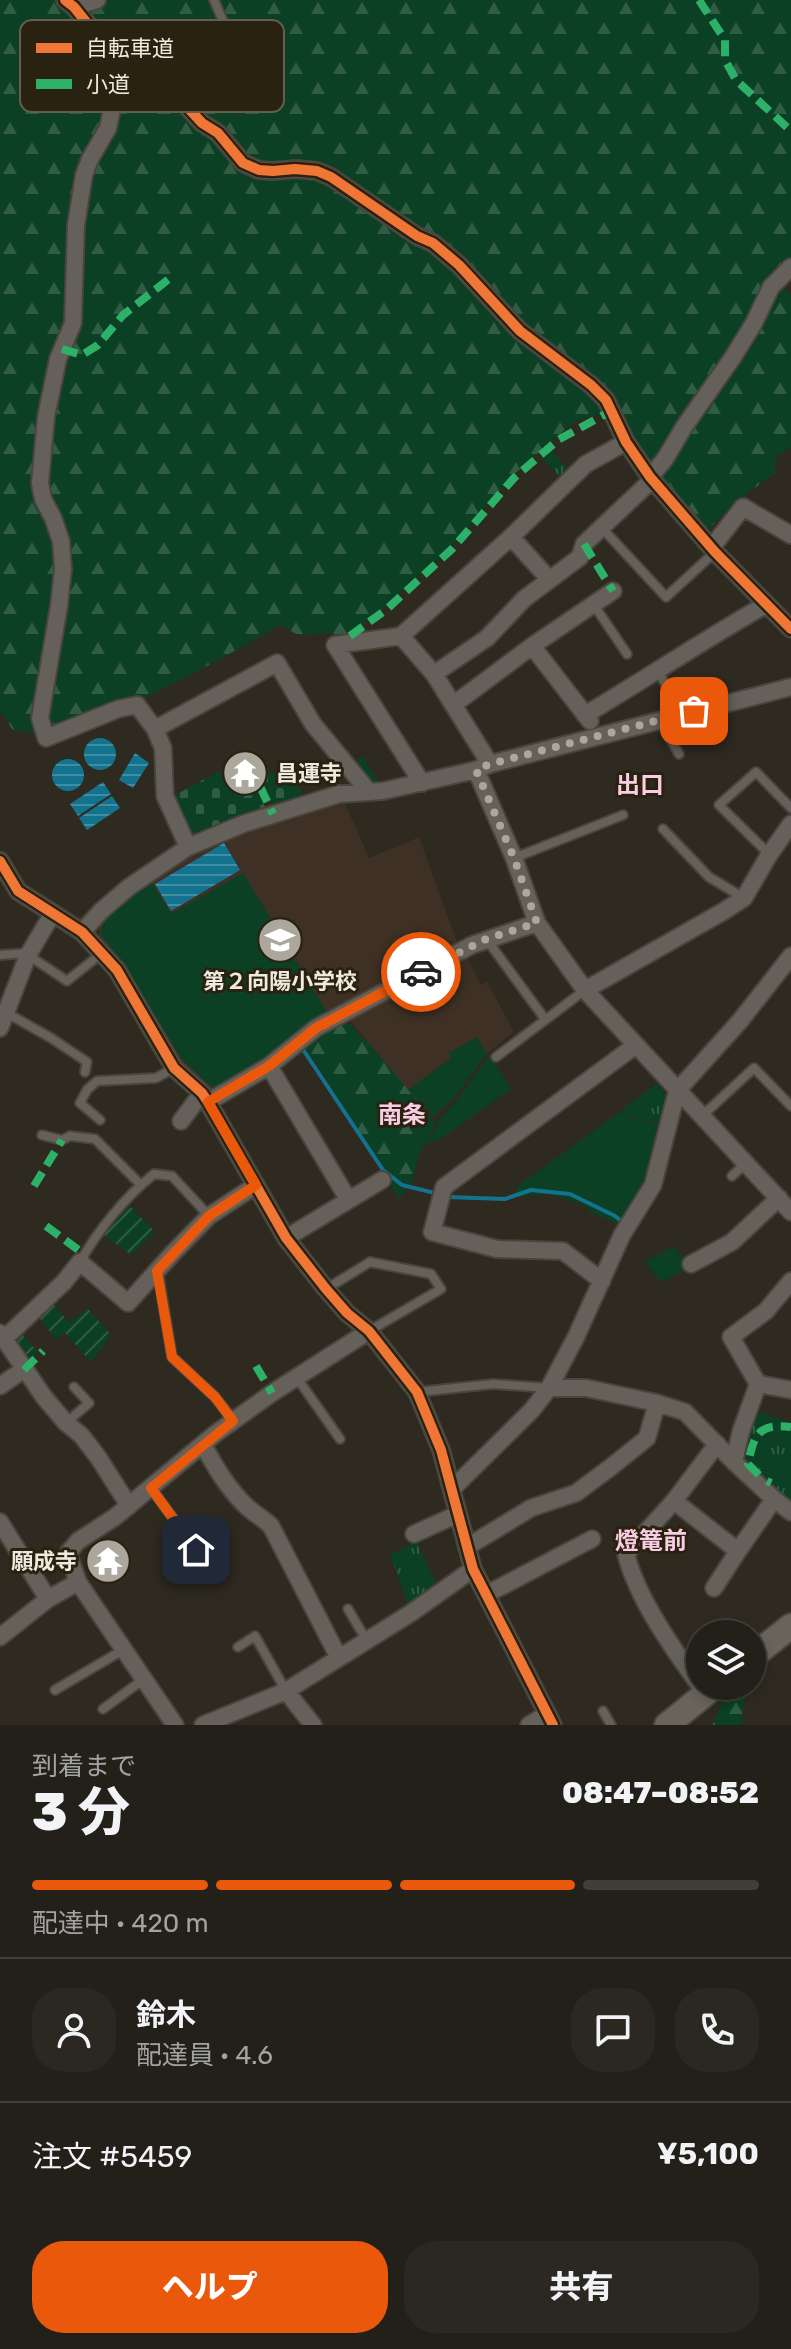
<!DOCTYPE html>
<html lang="ja">
<meta charset="utf-8">
<style>
body{margin:0;font-family:Rubik,"Noto Sans JP",sans-serif;background:#2a2821;color:#f1f3f6;height:100vh;display:flex;flex-direction:column;font-size:30px;white-space:nowrap}
*{box-sizing:border-box;margin:0}
p{font-size:26px;color:#a2a3a2}
.icon{flex:none;width:44px;height:44px;fill:none;stroke:currentColor;stroke-width:2;stroke-linecap:round;stroke-linejoin:round}
.map{position:relative;height:1725px;overflow:hidden}
.drawer{display:flex;flex-direction:column;background:#222018;flex:1}
.drawer>*{flex:none}
.fabs{position:absolute;left:686px;top:1620px;display:grid;gap:16px}
.fabs a{display:grid;place-items:center;width:80px;height:80px;border-radius:50%;background:#222018;box-shadow:0 4px 12px #0003,0 0 0 2px #3f3e37;font-size:40px}
.pin{position:absolute;display:grid;place-items:center;width:68px;height:68px;color:#fff;margin:-34px;border-radius:16px;box-shadow:0 4px 12px #0006}
.courier{position:absolute;display:grid;place-items:center;width:80px;height:80px;margin:-40px;border:6px solid #ea580c;border-radius:50%;background:#fff;color:#222;box-shadow:0 2px 10px #0007}
.overview em{font-style:normal;font-weight:800}
.overview div{display:flex;flex-direction:column-reverse}
.overview{display:flex;align-items:center;justify-content:space-between;height:136px;padding:0 32px}
h1{font-size:52px;font-weight:800;line-height:60px}
.bar{display:grid;grid-template-columns:repeat(4,1fr);gap:12px 8px;align-content:center;height:96px;padding:0 32px}
.bar i{height:10px;border-radius:6px;background:#3f3e37}
.bar .active{background:#ea580c}
.bar p{grid-column:span 4}
.line{display:flex;align-items:center;gap:20px;padding:0 32px;border-top:2px solid #3f3e37}
.line div{flex:1}
.round{display:grid;place-items:center;flex:none;width:84px;height:84px;border-radius:32px;background:#2a2821}
.button{display:flex;gap:16px;margin-top:auto;padding:16px 32px}
.button a{flex:1;height:92px;border-radius:32px;background:#ea580c;color:#fff;font-size:32px;font-weight:800;line-height:92px;text-align:center}
.button a+a{background:#2a2821;color:#f1f3f6}
.map>svg:first-child{display:block}
.education{fill:#3e3024}
.grass{fill:#0b4024}
.forest{fill:url(#forest-firs)}
.cemetery{fill:url(#cemetery-stones)}
.park{fill:url(#park-tufts)}
.garden{fill:url(#garden-furrows)}
.water{fill:url(#water-rules)}
.lines{fill:none;stroke-linecap:round;stroke-linejoin:round}
.stream{stroke:#13738e;stroke-width:4}
.service-casing{stroke:#49453d;stroke-width:12}
.minor-casing{stroke:#49453d;stroke-width:20}
.primary-casing{stroke:#49453d;stroke-width:28}
.service{stroke:#65615a;stroke-width:8}
.minor{stroke:#65615a;stroke-width:16}
.primary{stroke:#6a635c;stroke-width:24}
.quiet{stroke:#2db169;stroke-width:8;stroke-dasharray:16 8;stroke-linecap:butt}
.cycleway-casing{stroke:#2a2210;stroke-width:15}
.cycleway{stroke:#f07635;stroke-width:10}
.done{stroke:#aba79c;stroke-width:8;stroke-dasharray:0 14.4}
.route{stroke:#ea580c;stroke-width:10}
.labels{text-anchor:middle;stroke-width:6;stroke-linejoin:round;paint-order:stroke}
.poi-label{font-size:22px;font-weight:bold;fill:#efeadf;stroke:#2a2210;text-anchor:start}
.neighbourhood-label{font-size:24px;font-weight:bold;fill:#fbcde4;stroke:#2a2210}
.key{fill:#2a2210;stroke:#655e4e;stroke-width:2}
.key-label{font-size:22px;fill:#efeadf}
</style>
<div class="map">
<svg width="791" height="1725" viewBox="0 0 791 1725">
<defs>
<pattern id="forest-firs" width="22" height="20" patternUnits="userSpaceOnUse" patternTransform="scale(2)"><rect width="22" height="20" fill="#0b4024"/><path d="M5 1l3.5 6h-7zM16 11l3.5 6h-7z" fill="#2f5c43"/></pattern>
<pattern id="cemetery-stones" width="16" height="16" patternUnits="userSpaceOnUse" patternTransform="scale(2)"><rect width="16" height="16" fill="#0b4024"/><path d="M2 7V4a2 2 0 0 1 4 0v3zM10 15v-3a2 2 0 0 1 4 0v3z" fill="#2f5c43"/></pattern>
<pattern id="park-tufts" width="24" height="20" patternUnits="userSpaceOnUse" patternTransform="scale(2)"><rect width="24" height="20" fill="#0b4024"/><path d="M3 7l-1-3M5 7V3M7 7l1-3M15 17l-1-3M17 17v-4M19 17l1-3" fill="none" stroke="#2f5c43"/></pattern>
<pattern id="garden-furrows" width="10" height="10" patternUnits="userSpaceOnUse" patternTransform="scale(2)"><rect width="10" height="10" fill="#0b4024"/><path d="M-1 1l2-2M0 10L10 0M9 11l2-2" fill="none" stroke="#2f5c43"/></pattern>
<pattern id="water-rules" width="6" height="5" patternUnits="userSpaceOnUse" patternTransform="scale(2)"><rect width="6" height="5" fill="#13738e"/><path d="M0 2.5h6" fill="none" stroke="#418ea3"/></pattern>
</defs>
<rect width="100%" height="100%" fill="#2e2a20"/>
<path class="education" d="M 343,799 L 369,858 L 419,837 L 458,945 L 259,1067 L 216,1089 L 209,1088 L 179,1060 L 122,963 L 99,935 L 100,924 L 104,915 L 111,906 L 201,847 L 222,838 Z
M 466,956 L 481,985 L 487,982 L 514,1032 L 483,1057 L 453,1099 L 434,1117 L 406,1089 L 349,1019 Z"/>
<path class="grass" d="M 243,873 L 327,1012 L 312,1020 L 257,1066 L 215,1087 L 209,1085 L 181,1058 L 123,962 L 101,935 C 102,908 131,893 151,881 L 171,914 Z
M 477,1037 L 487,1054 L 453,1099 L 434,1116 L 408,1090 L 451,1058 L 449,1053 Z
M 490,1055 L 511,1089 L 442,1138 L 425,1145 L 438,1125 L 438,1121 L 453,1105 Z
M 620,1112 L 658,1126 L 649,1159 L 648,1179 L 621,1225 L 592,1213 L 582,1204 L 547,1194 L 513,1197 L 519,1185 Z
M 674,1246 L 690,1267 L 661,1282 L 645,1262 Z"/>
<path class="forest" d="M 0,0 L 791,0 L 791,271 L 782,287 L 791,294 L 791,447 L 776,457 L 774,474 L 734,503 L 706,532 L 629,439 L 610,411 L 575,421 L 513,475 L 449,549 L 377,614 L 345,636 L 327,633 L 298,635 L 281,625 L 200,670 L 62,739 L 12,729 L 0,711 Z
M 336,1021 L 352,1025 L 359,1036 L 367,1041 L 436,1123 L 419,1155 L 413,1180 L 399,1199 L 314,1060 L 295,1052 Z
M 743,1686 L 746,1686 L 741,1725 L 712,1725 L 722,1703 Z"/>
<path class="cemetery" d="M 265,765 L 271,774 L 289,767 L 305,798 L 274,807 L 255,770 Z
M 248,769 L 266,809 L 202,834 L 193,836 L 189,834 L 172,797 L 219,771 L 225,779 Z"/>
<path class="park" d="M 551,450 L 569,471 L 561,478 L 542,458 Z
M 363,756 L 380,784 L 367,783 L 351,763 Z
M 658,1083 L 668,1099 L 659,1125 L 620,1111 Z
M 753,1410 L 791,1423 L 791,1505 L 744,1466 L 740,1455 Z
M 416,1542 L 438,1587 L 409,1607 L 390,1555 Z"/>
<path class="garden" d="M 129,1205 L 155,1232 L 131,1255 L 104,1235 Z
M 50,1301 L 70,1323 L 87,1308 L 111,1335 L 91,1362 L 65,1333 L 56,1339 L 37,1315 Z
M 17,1334 L 22,1334 L 37,1351 L 32,1359 L 26,1362 L 12,1342 Z"/>
<path class="water" d="M84 754a16 16 0 1 1 32 0a16 16 0 1 1-32 0Z
M 135,753 L 149,763 L 133,788 L 119,780 Z
M52 775a16 16 0 1 1 32 0a16 16 0 1 1-32 0Z
M 103,782 L 111,794 L 78,816 L 70,804 Z
M 112,796 L 120,808 L 87,830 L 79,818 Z
M 224,843 L 240,870 L 171,911 L 155,884 Z"/>
<g class="lines">
<path class="stream" d="M 304,1051 L 383,1170 L 402,1185 L 439,1194
M 448,1197 L 505,1199 L 531,1190 L 570,1194 L 615,1216 L 625,1224"/>
<g class="service-casing">
<path id="service" d="M 179,98 L 235,49 L 214,0
M 602,528 L 666,597 L 715,552
M 594,605 L 627,654
M 658,671 L 682,714
M 660,720 L 679,754
M 663,829 L 709,877 L 744,898
M 769,854 L 719,805 L 756,772 L 791,808
M 514,858 L 623,815
M 487,940 L 545,1019
M 0,955 L 29,953
M 28,955 L 67,981 L 102,953
M 5,1012 L 51,1038 L 87,1062 L 85,1072
M 496,1057 L 585,990
M 703,1115 L 754,1068 L 791,1106
M 100,1120 L 80,1103 L 87,1090 L 97,1081 L 156,1078 L 174,1068
M 42,1135 L 62,1140 L 70,1136 L 95,1139 L 141,1185
M 732,1176 L 746,1163
M 80,1262 C 98,1230 126,1196 154,1174 L 172,1176 L 209,1216
M 158,1272 L 172,1357 L 215,1397 L 233,1420
M 326,1289 L 370,1262 L 431,1274 L 441,1289 L 369,1331
M 297,1378 L 340,1439
M 417,1392 L 493,1384 L 549,1388
M 66,1423 L 89,1403 L 74,1387
M 151,1488 L 211,1570
M 348,1609 L 367,1641
M 238,1647 L 255,1636 L 286,1691
M 55,1690 L 123,1650
M 103,1709 L 144,1679
M 603,1711 L 611,1725"/>
</g>
<g class="minor-casing">
<path id="minor" d="M 65,0 L 74,7 L 119,63 L 165,87 L 179,98 L 202,123 L 218,133 L 243,163 L 259,170 L 273,171 L 295,169 L 317,171 L 331,177 L 417,236 L 433,243 L 459,265 L 520,331 L 591,385 L 606,400 L 626,442 L 650,477 L 715,552 L 791,629
M 74,7 L 97,0
M 119,63 L 117,85 L 108,128 L 90,159 L 84,175 L 76,225 L 73,323 L 58,359 L 46,417 L 40,483 L 43,499 L 53,518 L 61,541 L 63,569 L 59,606 L 40,718 L 46,738 L 118,709 L 137,705 L 155,729 L 163,748 L 165,796 L 188,847
M 650,477 L 665,459 L 684,427 L 733,357 L 754,323 L 771,287 L 791,267
M 511,537 L 549,579
M 712,547 L 743,507 L 791,535
M 401,636 L 434,674 L 490,764
M 532,646 L 590,721
M 434,674 L 487,638 L 524,599 L 580,557 L 584,544 L 653,479
M 453,705 L 532,646 L 613,591
M 585,715 C 645,679 704,640 765,605
M 155,729 L 277,663 L 313,724 L 369,792
M 476,770 L 514,858 L 537,923 L 585,990 L 791,1212
M 422,783 L 335,645 L 401,636 L 511,537 L 586,464 L 626,442
M 0,861 L 18,891 L 82,932 L 117,970 L 174,1068 L 202,1093 L 208,1102 L 286,1238 L 326,1289 L 347,1313 L 369,1331 L 417,1392 L 441,1450 L 473,1569 L 553,1725
M 82,932 L 101,911 L 129,887 L 188,847 L 243,824 L 339,794 L 383,791 L 476,770 L 490,764 L 791,687
M 585,990 L 724,911 L 744,898 L 769,855 L 791,824
M 0,1028 L 28,955 L 53,913
M 269,1066 L 348,1199
M 208,1102 L 269,1066 L 316,1028 L 472,945 L 537,923
M 181,1121 L 202,1093
M 286,1238 L 382,1180
M 691,1264 L 732,1242 L 779,1198
M 602,1281 L 563,1251 L 497,1249 L 432,1232 L 444,1187 L 636,1045
M 791,1281 L 766,1311 L 731,1337 L 758,1384 L 791,1390
M 0,1333 L 44,1397 L 66,1423 L 81,1435 L 98,1457 L 129,1506
M 4,1339 L 64,1282 L 80,1262 L 128,1303 L 172,1254 L 209,1216 L 256,1185
M 0,1386 L 23,1370
M 549,1388 L 586,1388 L 657,1403 L 685,1412 L 734,1462 L 774,1499 L 791,1512
M 203,1444 C 214,1466 228,1488 245,1505 C 253,1513 263,1518 271,1526 L 339,1658
M 734,1462 L 741,1431 L 758,1384
M 452,1489 L 532,1410 L 549,1388 L 576,1337 L 622,1235 L 653,1185 L 677,1091 L 740,1021 L 791,956
M 674,1501 L 738,1551 L 774,1499
M 0,1522 L 48,1599
M 414,1534 L 458,1514
M 467,1547 L 531,1508 L 576,1493 L 611,1467 L 647,1438 L 657,1403
M 714,1588 L 738,1551
M 487,1594 L 592,1539
M 0,1637 L 48,1599 L 78,1582
M 700,1686 C 673,1649 637,1598 626,1554 L 674,1501 L 717,1444
M 286,1691 L 313,1725
M 175,1725 L 78,1582 L 68,1553 L 78,1541 L 115,1517 L 215,1434 L 272,1393 L 369,1331
M 203,1725 L 286,1691 L 411,1613 L 473,1569
M 529,1725 L 547,1714"/>
</g>
<g class="primary-casing">
<path id="primary" d="M 752,1657 L 791,1626
M 667,1725 L 715,1686"/>
</g>
<use href="#service" class="service"/>
<use href="#minor" class="minor"/>
<use href="#primary" class="primary"/>
<path class="quiet" d="M 699,0 L 725,40 L 725,60 L 736,80 L 791,131
M 62,349 L 82,355 L 98,345 L 123,315 L 174,275
M 584,544 L 613,591
M 350,636 L 387,609 L 452,549 L 514,478 L 558,440 L 611,411
M 228,771 L 245,764 L 250,765 L 273,814
M 34,1186 L 62,1140
M 46,1226 L 84,1254
M 256,1366 L 272,1393
M 24,1370 L 43,1351
M 759,1475 L 748,1464 C 754,1434 759,1423 791,1427
M 767,1481 L 771,1483"/>
<g class="cycleway-casing">
<path id="cycleway" d="M 65,0 L 74,7 L 119,63 L 165,87 L 179,98 L 202,123 L 218,133 L 243,163 L 259,170 L 273,171 L 295,169 L 317,171 L 331,177 L 417,236 L 433,243 L 459,265 L 520,331 L 591,385 L 606,400 L 626,442 L 650,477 L 715,552 L 791,629
M 0,861 L 18,891 L 82,932 L 117,970 L 174,1068 L 202,1093 L 208,1102 L 286,1238 L 326,1289 L 347,1313 L 369,1331 L 417,1392 L 441,1450 L 473,1569 L 553,1725"/>
</g>
<use href="#cycleway" class="cycleway"/>
</g>
<g class="lines">
<path class="done" d="M 421,972 L 486,939 L 537,923 L 514,858 L 476,770 L 490,764 L 694,711"/>
<path class="route" d="M 196,1550 L 151,1488 L 233,1421 L 215,1397 L 172,1357 L 157,1271 L 209,1216 L 256,1185 L 208,1102 L 269,1066 L 316,1028 L 421,972"/>
</g>
<defs>
<g id="temple-disc" transform="scale(2.3)"><circle r="9.5" fill="#aba79c" stroke="#2a2210"/><path d="M0-6L5-2H3V0L6.5 2.5H4V6H1.5V3h-3V6H-4V2.5H-6.5L-3 0V-2H-5Z" fill="#fff"/></g>
<g id="school-disc" transform="scale(2.3)"><circle r="9.5" fill="#aba79c" stroke="#2a2210"/><path d="M0-5L7-2L0 1L-7-2ZM-4 1L0 2.5L4 1V4Q0 6-4 4Z" fill="#fff"/></g>
</defs>
<g fill-rule="evenodd">
<use href="#temple-disc" x="245" y="773"/>
<use href="#school-disc" x="280" y="940"/>
<use href="#temple-disc" x="108" y="1561"/>
</g>
<g class="labels">
<g class="poi-label">
<text x="276" y="781">昌運寺</text>
<text x="280" y="989" text-anchor="middle">第２向陽小学校</text>
<text x="77" y="1569" text-anchor="end">願成寺</text>
</g>
<g class="neighbourhood-label">
<text x="640" y="793">出口</text>
<text x="402" y="1123">南条</text>
<text x="651" y="1549">燈篭前</text>
</g>
</g>
<rect x="20" y="20" width="264" height="92" rx="12" class="key"/>
<rect x="36" y="43" width="36" height="10" fill="#f07635"/>
<rect x="36" y="79" width="36" height="10" fill="#2db169"/>
<g class="key-label">
<text x="86" y="56">自転車道</text>
<text x="86" y="92">小道</text>
</g>
</svg>
<div class="fabs">
<a><svg class="icon" aria-label="layers" viewBox="0 0 24 24"><path d="M12 4l9 5-9 5-9-5zM3 14l9 5 9-5"/></svg></a>
</div>
<div class="pin" style="left:694px;top:711px;background:#ea580c"><svg class="icon" aria-label="bag" viewBox="0 0 24 24"><path d="M5 8h14l-1 12H6zM9 8a3 3 0 0 1 6 0"/></svg></div>
<div class="pin" style="left:196px;top:1550px;background:#1f2937"><svg class="icon" aria-label="home" viewBox="0 0 24 24"><path d="M3 11l9-7 9 7M6 9v11h12V9"/></svg></div>
<div class="courier" style="left:421px;top:972px"><svg class="icon" aria-label="car" viewBox="0 0 24 24"><path d="M5 17H2v-5l4-1 3-4h7l3 4 3 1v5h-3M9 17h6M6 11h13"/><circle cx="7" cy="17" r="2"/><circle cx="17" cy="17" r="2"/></svg></div>
</div>
<section class="drawer">
<div class="overview"><div><h1>3 分</h1><p>到着まで</p></div><em>08:47–08:52</em></div>
<div class="bar"><i class="active"></i><i class="active"></i><i class="active"></i><i></i><p>配達中 · 420 m</p></div>
<div class="line" style="height:144px"><a class="round"><svg class="icon" aria-label="person" viewBox="0 0 24 24"><circle cx="12" cy="8" r="4"/><path d="M4 21q1-7 8-7t8 7"/></svg></a><div><b>鈴木</b><p>配達員 · 4.6</p></div><a class="round"><svg class="icon" aria-label="chat" viewBox="0 0 24 24"><path d="M4 5h16v11H9l-5 4z"/></svg></a><a class="round"><svg class="icon" aria-label="phone" viewBox="0 0 24 24"><path d="M5 4h4l2 5-3 2q2 4 5 5l2-3 5 2v4C11 20 4 13 5 4z"/></svg></a></div>
<div class="line" style="height:104px"><div>注文 #5459</div><b>¥5,100</b></div>
<div class="button"><a>ヘルプ</a><a>共有</a></div>
</section>
